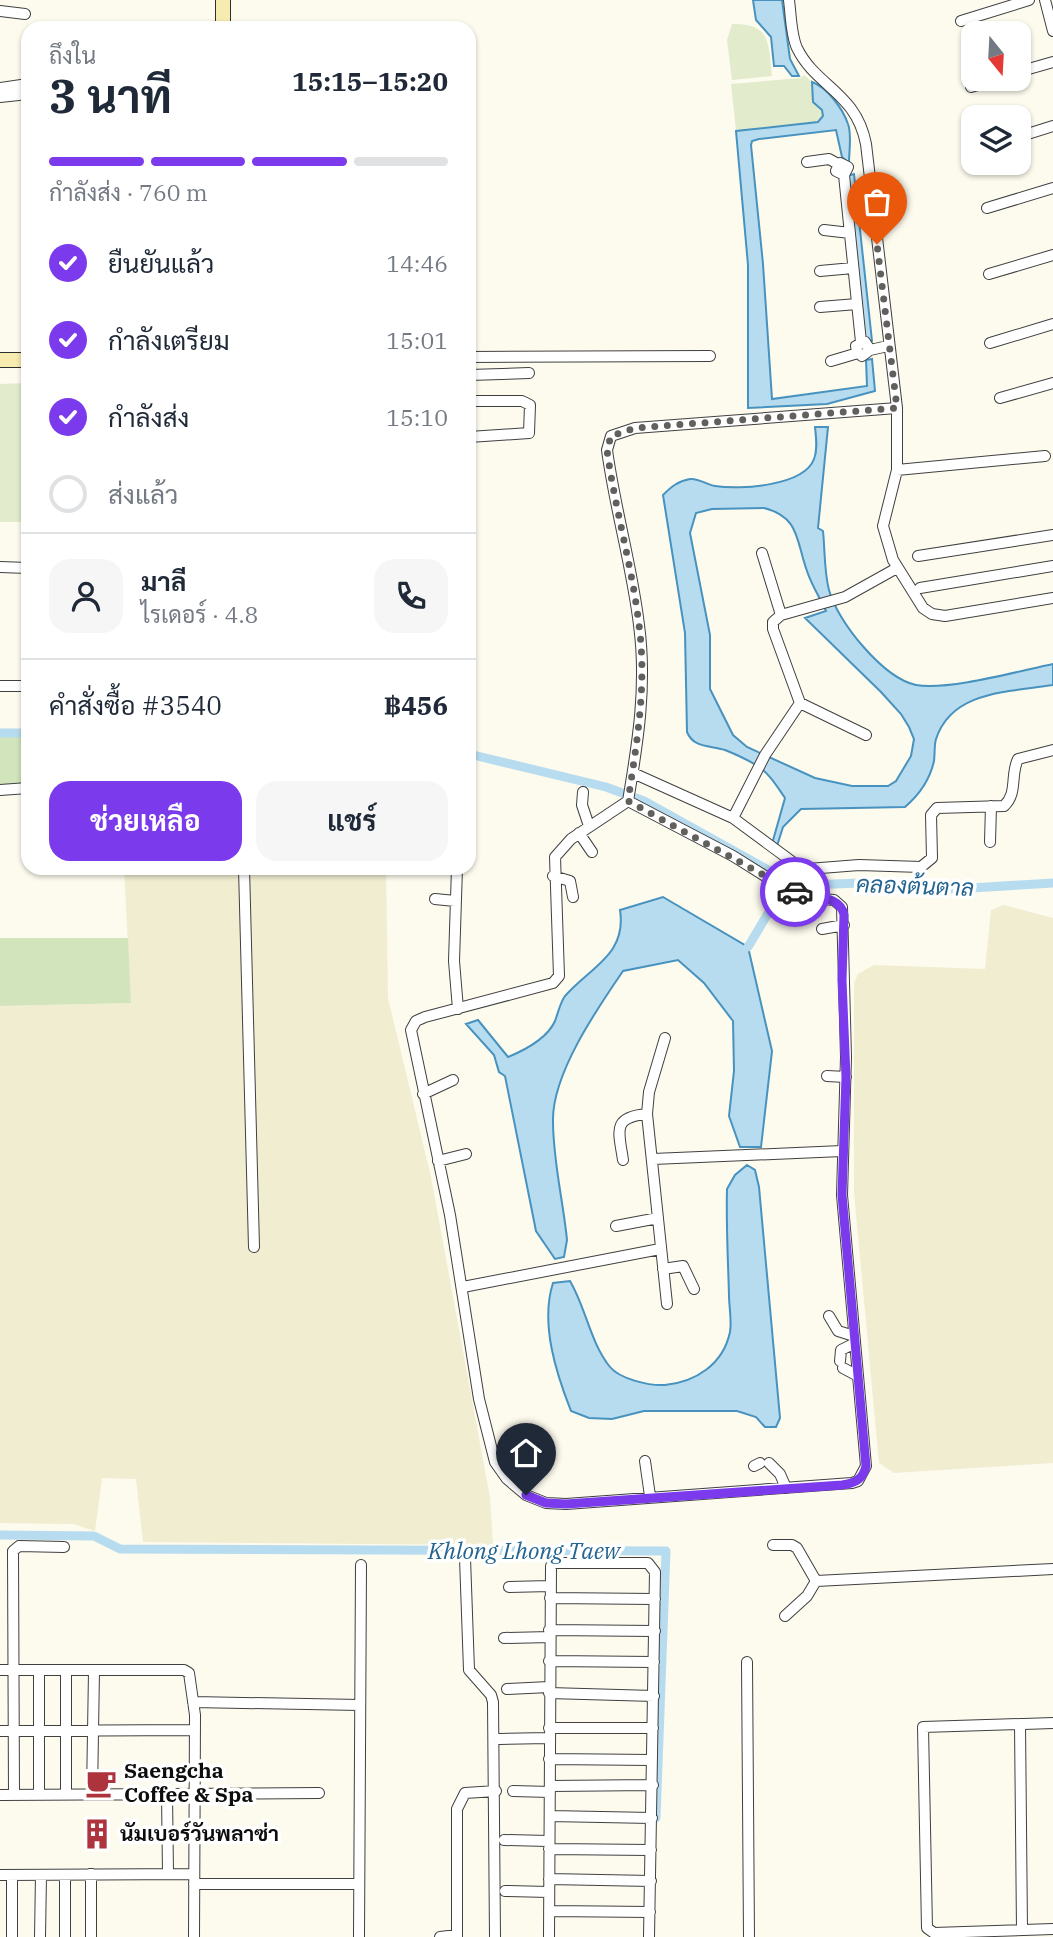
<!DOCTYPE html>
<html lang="th">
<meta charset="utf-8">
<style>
body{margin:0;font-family:"IBM Plex Serif",Sarabun,serif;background:#f6f6f7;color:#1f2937;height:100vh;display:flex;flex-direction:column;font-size:26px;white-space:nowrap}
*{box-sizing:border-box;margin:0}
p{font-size:23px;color:#747a83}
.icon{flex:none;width:38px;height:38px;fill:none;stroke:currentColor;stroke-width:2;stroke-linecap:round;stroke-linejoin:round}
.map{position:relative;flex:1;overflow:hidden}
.panel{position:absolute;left:21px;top:21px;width:455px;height:854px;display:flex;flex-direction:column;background:#fff;border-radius:21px;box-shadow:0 2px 5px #0004}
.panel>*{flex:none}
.needle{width:46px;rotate:162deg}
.controls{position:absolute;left:961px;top:21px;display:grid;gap:14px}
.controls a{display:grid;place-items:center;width:70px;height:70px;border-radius:14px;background:#fff;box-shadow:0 2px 5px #0004;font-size:35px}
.pin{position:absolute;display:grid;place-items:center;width:60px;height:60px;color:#fff;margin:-72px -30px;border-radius:50% 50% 50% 0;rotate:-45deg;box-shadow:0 0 7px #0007}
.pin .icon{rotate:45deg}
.courier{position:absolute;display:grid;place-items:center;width:70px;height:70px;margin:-35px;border:5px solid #7c3aed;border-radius:50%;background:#fff;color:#222;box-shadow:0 2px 9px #0007}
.overview em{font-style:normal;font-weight:700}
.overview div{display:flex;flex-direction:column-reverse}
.overview{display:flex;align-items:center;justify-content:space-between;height:119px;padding:0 28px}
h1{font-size:46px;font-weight:700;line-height:52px}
.bar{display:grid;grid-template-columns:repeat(4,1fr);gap:10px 7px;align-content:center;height:84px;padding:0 28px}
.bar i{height:9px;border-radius:5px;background:#e0e1e3}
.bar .current{background:#7c3aed}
.bar p{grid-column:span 4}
.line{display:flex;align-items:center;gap:18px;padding:0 28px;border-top:2px solid #e0e1e3}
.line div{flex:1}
.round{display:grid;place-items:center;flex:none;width:74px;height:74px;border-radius:21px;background:#f6f6f7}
ol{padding:0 28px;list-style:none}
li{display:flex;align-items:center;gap:21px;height:77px}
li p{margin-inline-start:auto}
li .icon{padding:7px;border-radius:50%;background:#7c3aed;color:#fff;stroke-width:4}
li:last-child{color:#747a83}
li i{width:38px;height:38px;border:4px solid #e0e1e3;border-radius:50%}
.primary-button{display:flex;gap:14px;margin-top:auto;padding:14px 28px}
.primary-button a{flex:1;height:80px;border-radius:21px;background:#7c3aed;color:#fff;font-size:28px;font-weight:700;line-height:80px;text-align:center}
.primary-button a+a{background:#f6f6f7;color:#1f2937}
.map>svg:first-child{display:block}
.farmland{fill:#f0edd1}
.green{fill:#d1e4bb}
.pitch{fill:#e2eccc}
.water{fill:#b8dcef;stroke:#4792be;stroke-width:2;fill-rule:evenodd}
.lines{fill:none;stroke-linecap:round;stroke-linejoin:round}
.canal{stroke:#b8dcef;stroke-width:9}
.minor-casing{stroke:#404040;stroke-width:12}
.secondary-casing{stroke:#2f2f2f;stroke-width:16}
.minor{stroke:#fff;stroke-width:10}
.secondary{stroke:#f6ecb0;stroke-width:14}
.done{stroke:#61605c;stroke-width:7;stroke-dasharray:0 12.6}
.route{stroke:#7c3aed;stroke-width:9}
.labels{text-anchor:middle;stroke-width:7;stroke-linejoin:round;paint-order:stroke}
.poi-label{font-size:21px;font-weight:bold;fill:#0d0d0d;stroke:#fff;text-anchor:start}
.water-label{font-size:23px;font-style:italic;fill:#246490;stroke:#fff}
</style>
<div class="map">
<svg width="1053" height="1937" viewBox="0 0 1053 1937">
<rect width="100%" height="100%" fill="#fdfaee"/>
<path class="farmland" d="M 124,868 L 386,868 L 388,998 L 431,1177 L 490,1498 L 493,1545 L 143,1542 L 136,1479 L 102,1478 L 95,1531 L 73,1524 L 0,1523 L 0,1006 L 131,1003 Z
M 1004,905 L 1053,918 L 1053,1463 L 894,1473 L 879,1463 L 854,1192 L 854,983 L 858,974 L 874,965 L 985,969 L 991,910 Z"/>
<path class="green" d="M 0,735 L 28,735 L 28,785 L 0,786 Z
M 0,938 L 128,938 L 131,1003 L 0,1006 Z"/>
<path class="pitch" d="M 732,24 C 772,23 768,44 772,76 L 732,80 L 727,40 Z
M 804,75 L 812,82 L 813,102 L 823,110 L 824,116 L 818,122 L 736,130 L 731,84 L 801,78 Z
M 28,383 L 28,522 L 0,522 L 0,384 Z"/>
<path class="water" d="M 753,0 L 782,0 L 790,59 L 799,76 L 792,76 L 784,66 L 774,66 L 771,37 L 756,20 Z
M 812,82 C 827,87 843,109 848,124 C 852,134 849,151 849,163 L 842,157 L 836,130 L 759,139 L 752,141 L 751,145 L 763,264 L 772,399 L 867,386 L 866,360 L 872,359 L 875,391 L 827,404 L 748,408 L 748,265 L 736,131 L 818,122 L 823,116 L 822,110 L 813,102 Z
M 854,174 L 872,341 L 869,343 L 865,341 L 847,176 Z
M 815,427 L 828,427 L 818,528 L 823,531 C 825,550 824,571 829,590 C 837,621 883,678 916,685 C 947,691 1019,671 1053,664 L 1053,685 C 1010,692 952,690 936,739 C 934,746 935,754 934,761 C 930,779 919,795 905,807 L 801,809 L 783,827 L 777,846 L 772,844 L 785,798 C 776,785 769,773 756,765 C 746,759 735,754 725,750 C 711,745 694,749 687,732 L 685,633 L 663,495 C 671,487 678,481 690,479 C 699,478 707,485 715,486 C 740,490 804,486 814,459 C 818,449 816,437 815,427 ZM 764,508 C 800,517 796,541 807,571 C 811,584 820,598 826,611 L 805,618 L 881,692 L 901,714 L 909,727 L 914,739 L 911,756 L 896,781 L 888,786 L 852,786 L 815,778 L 747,747 L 733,735 L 710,689 L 710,635 L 690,533 L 696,513 L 712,509 Z
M 663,897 L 748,947 L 772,1051 L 761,1147 L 740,1147 L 729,1116 L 734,1071 L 733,1021 L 704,983 L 678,960 L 623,971 C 597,1009 552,1074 553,1121 C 553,1161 563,1200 567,1240 L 564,1257 L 555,1259 L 536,1231 L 505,1076 L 499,1072 L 494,1055 L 466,1024 L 478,1020 L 508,1057 C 525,1050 547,1039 555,1021 C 558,1013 560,1003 565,996 C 590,967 627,955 620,910 Z
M 747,1165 L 755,1170 L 759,1187 L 780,1418 L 776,1427 L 765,1427 L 756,1417 L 737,1411 L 644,1411 L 612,1419 L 589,1418 L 571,1411 C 556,1373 540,1323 553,1283 L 570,1281 C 586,1308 590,1342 610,1367 C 620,1379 649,1386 665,1385 C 695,1382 723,1365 730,1332 C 732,1321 729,1307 729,1295 C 728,1259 726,1224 727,1189 L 735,1175 Z"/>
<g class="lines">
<path class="canal" d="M 0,733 L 28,733
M 469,754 L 606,787 L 644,801 L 788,881 L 807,885 L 861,883 L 954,889 L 1053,883
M 748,947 L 779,895
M 0,1535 L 94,1536 L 120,1549 L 666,1551 L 656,1818"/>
<g class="minor-casing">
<path id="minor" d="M 789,0 C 791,15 791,35 797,48 C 816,87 856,92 866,144 L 897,408 L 897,470 L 883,526 L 893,560 L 923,608 L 932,614 L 945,616 L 1053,598
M 1045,0 L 1053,31
M 0,11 L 25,14
M 961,21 L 1029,0
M 1018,72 L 1053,62
M 971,87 L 997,79
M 0,88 L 28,84
M 0,97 L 28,94
M 1018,137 L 1053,126
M 807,162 L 829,159 L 838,164
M 844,175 L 836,171 L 840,163 L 848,167 L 844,175 L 861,342
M 987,208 L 1053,188
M 824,230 L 850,233
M 820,271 L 853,268
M 989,274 L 1053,255
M 820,307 L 857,304
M 990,343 L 1053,324
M 870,350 L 865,342 L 856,346 L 857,352 L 862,356 L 870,350 L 888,346
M 469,357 L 710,356
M 831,361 L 858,353
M 469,375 L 529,373
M 1000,398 L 1053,383
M 469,401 L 522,401 L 530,405 L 529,433 L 469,437
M 897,470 L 1045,456
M 762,553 L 781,615 L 773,622 L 773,629 L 800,703 L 866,735
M 918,556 L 1053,535
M 0,567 L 28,568
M 920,588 L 1053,566
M 781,615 L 845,597 L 897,568
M 0,686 L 28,686
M 633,773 L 733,818 L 798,866 L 808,869 L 859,865 L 921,867 L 932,858 L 931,815 L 937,808 L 1004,806 C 1018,793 1010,775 1018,759 L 1053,750
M 0,790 L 28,788
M 583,792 L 582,805 L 589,826
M 628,801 L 733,856 L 784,888 L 809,898 L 834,900 L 842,907 L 846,1057 L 842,1195 L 866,1466 L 858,1481 L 852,1483 L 566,1504 L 546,1503 L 526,1495 L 507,1479 L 495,1462 L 479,1399 L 450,1215 L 411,1030 L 416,1021 L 425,1017 L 553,983 L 559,976 L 555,857 L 571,839 L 628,801 C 638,742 647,685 639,625 C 632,566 615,509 607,450 L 611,436 L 635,428 L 897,408
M 733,818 L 765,755 L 800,703
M 579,833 L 592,852
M 990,842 L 991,806
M 244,868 L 254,1247
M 457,868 L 454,961 L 458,1009
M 553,876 L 570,881 L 573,897
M 435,899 L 455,901
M 822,929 L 844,925
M 665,1038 L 649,1092 L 647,1114 L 667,1304
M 827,1076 L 846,1077
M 423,1094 L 453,1080
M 653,1159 L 842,1151
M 623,1160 C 619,1132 611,1117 647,1114
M 438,1161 L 466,1154
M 616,1226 L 658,1218
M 663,1269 L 683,1266 L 694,1289
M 463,1287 L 660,1249
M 829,1316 L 838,1331 L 854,1336
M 840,1361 L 841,1350 L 855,1343
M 843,1368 L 858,1376
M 645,1461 L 650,1496
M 769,1463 L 780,1474 L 786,1488
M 754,1466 L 760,1463
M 773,1545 L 792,1545 L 797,1548 L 816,1581 L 1053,1569
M 465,1558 L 469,1670 L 491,1695 L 493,1702 L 495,1937
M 509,1587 L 550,1586
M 550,1598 L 655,1599
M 785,1616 L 807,1596 L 816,1581
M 549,1630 L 655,1631
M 504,1638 L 550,1637
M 549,1661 L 654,1662
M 747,1662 L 749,1937
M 0,1670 L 184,1670 L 189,1673 L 195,1715 L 194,1937
M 66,1672 L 66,1794
M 507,1689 L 549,1687
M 549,1693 L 654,1696
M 193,1702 L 360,1705
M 1053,1723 L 923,1727 L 927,1928 L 934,1933 L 1053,1929
M 1020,1724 L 1022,1930
M 549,1728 L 653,1728
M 0,1731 L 195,1730
M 499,1739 L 548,1738
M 549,1759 L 652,1760
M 550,1786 L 653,1785
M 513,1791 L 550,1792
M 39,1794 L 39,1672
M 92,1794 L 94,1671
M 167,1794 L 168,1874
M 0,1795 L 319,1793
M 14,1795 L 13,1551 L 19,1546 L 64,1547
M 550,1816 L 652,1818
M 504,1840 L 549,1841
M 549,1849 L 651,1850
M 0,1875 L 194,1874
M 549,1879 L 651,1881
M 194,1884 L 358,1884
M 505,1891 L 549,1892
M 549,1911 L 650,1912
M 12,1937 L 12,1875
M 40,1937 L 41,1875
M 65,1937 L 65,1875
M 91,1937 L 91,1874
M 359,1937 L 361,1565
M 440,1937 L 457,1935
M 457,1937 L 457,1809 L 465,1793 L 496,1791
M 549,1937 L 551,1566 L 554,1563 L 648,1563 L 655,1572 L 649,1937"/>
</g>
<g class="secondary-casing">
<path id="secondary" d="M 223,0 L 223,28
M 0,360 L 28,360"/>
</g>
<use href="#minor" class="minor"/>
<use href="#secondary" class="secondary"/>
</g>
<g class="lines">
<path class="done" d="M 795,892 L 628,801 C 637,741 647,685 639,625 C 632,566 615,509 607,450 L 611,436 L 635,428 L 897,408 L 877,244"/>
<path class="route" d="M 526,1495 L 546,1503 L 566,1504 L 842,1485 C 856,1483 863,1479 866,1466 L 842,1195 L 846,1077 L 842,980 L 844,915 C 840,894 812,899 795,892"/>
</g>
<defs>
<g id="cafe-bare" transform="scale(2.415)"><path d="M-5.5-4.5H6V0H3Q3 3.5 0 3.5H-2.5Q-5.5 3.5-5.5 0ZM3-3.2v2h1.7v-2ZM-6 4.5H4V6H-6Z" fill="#ad343d" stroke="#fff" stroke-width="2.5" paint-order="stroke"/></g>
<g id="building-bare" transform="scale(2.415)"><path d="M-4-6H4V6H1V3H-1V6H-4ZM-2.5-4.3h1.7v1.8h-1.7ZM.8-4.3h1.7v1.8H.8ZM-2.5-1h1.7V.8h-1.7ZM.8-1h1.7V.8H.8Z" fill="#ad343d" stroke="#fff" stroke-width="2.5" paint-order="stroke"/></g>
</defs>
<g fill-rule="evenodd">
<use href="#cafe-bare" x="101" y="1783"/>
<use href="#building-bare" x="97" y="1834"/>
</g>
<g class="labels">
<g class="poi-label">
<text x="124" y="1778">Saengcha<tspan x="124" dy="24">Coffee &amp; Spa</tspan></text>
<text x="120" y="1841">นัมเบอร์วันพลาซ่า</text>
</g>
<g class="water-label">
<text transform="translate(915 886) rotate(2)" y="8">คลองต้นตาล</text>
<text x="524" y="1559">Khlong Lhong Taew</text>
</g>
</g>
</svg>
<div class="controls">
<a><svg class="needle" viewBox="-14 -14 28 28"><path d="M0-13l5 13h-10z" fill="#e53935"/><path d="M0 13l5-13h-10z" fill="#747a83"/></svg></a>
<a><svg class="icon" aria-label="layers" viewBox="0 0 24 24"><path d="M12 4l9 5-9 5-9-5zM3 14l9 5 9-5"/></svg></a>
</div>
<div class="pin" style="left:877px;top:244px;background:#ea580c"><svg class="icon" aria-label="bag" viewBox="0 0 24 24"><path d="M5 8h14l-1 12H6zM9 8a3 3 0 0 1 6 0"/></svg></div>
<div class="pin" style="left:526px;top:1495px;background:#1f2937"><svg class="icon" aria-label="home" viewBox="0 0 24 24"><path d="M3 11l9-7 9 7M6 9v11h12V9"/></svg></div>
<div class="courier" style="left:795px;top:892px"><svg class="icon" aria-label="car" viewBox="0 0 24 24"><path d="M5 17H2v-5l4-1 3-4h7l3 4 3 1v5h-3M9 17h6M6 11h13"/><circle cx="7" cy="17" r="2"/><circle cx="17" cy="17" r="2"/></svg></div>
<section class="panel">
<div class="overview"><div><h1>3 นาที</h1><p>ถึงใน</p></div><em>15:15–15:20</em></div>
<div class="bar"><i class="current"></i><i class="current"></i><i class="current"></i><i></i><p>กำลังส่ง · 760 m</p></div>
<ol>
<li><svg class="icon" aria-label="check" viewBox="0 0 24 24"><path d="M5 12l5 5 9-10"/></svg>ยืนยันแล้ว<p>14:46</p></li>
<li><svg class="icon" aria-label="check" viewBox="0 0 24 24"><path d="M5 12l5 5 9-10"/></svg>กำลังเตรียม<p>15:01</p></li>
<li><svg class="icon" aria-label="check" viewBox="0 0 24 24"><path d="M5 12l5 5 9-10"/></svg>กำลังส่ง<p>15:10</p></li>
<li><i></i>ส่งแล้ว</li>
</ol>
<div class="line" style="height:126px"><a class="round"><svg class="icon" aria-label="person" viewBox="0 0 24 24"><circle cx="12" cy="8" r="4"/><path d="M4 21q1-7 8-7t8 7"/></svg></a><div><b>มาลี</b><p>ไรเดอร์ · 4.8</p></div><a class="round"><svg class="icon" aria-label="phone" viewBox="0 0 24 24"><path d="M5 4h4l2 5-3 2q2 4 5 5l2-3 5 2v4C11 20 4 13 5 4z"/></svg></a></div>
<div class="line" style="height:91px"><div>คำสั่งซื้อ #3540</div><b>฿456</b></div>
<div class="primary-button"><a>ช่วยเหลือ</a><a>แชร์</a></div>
</section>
</div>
